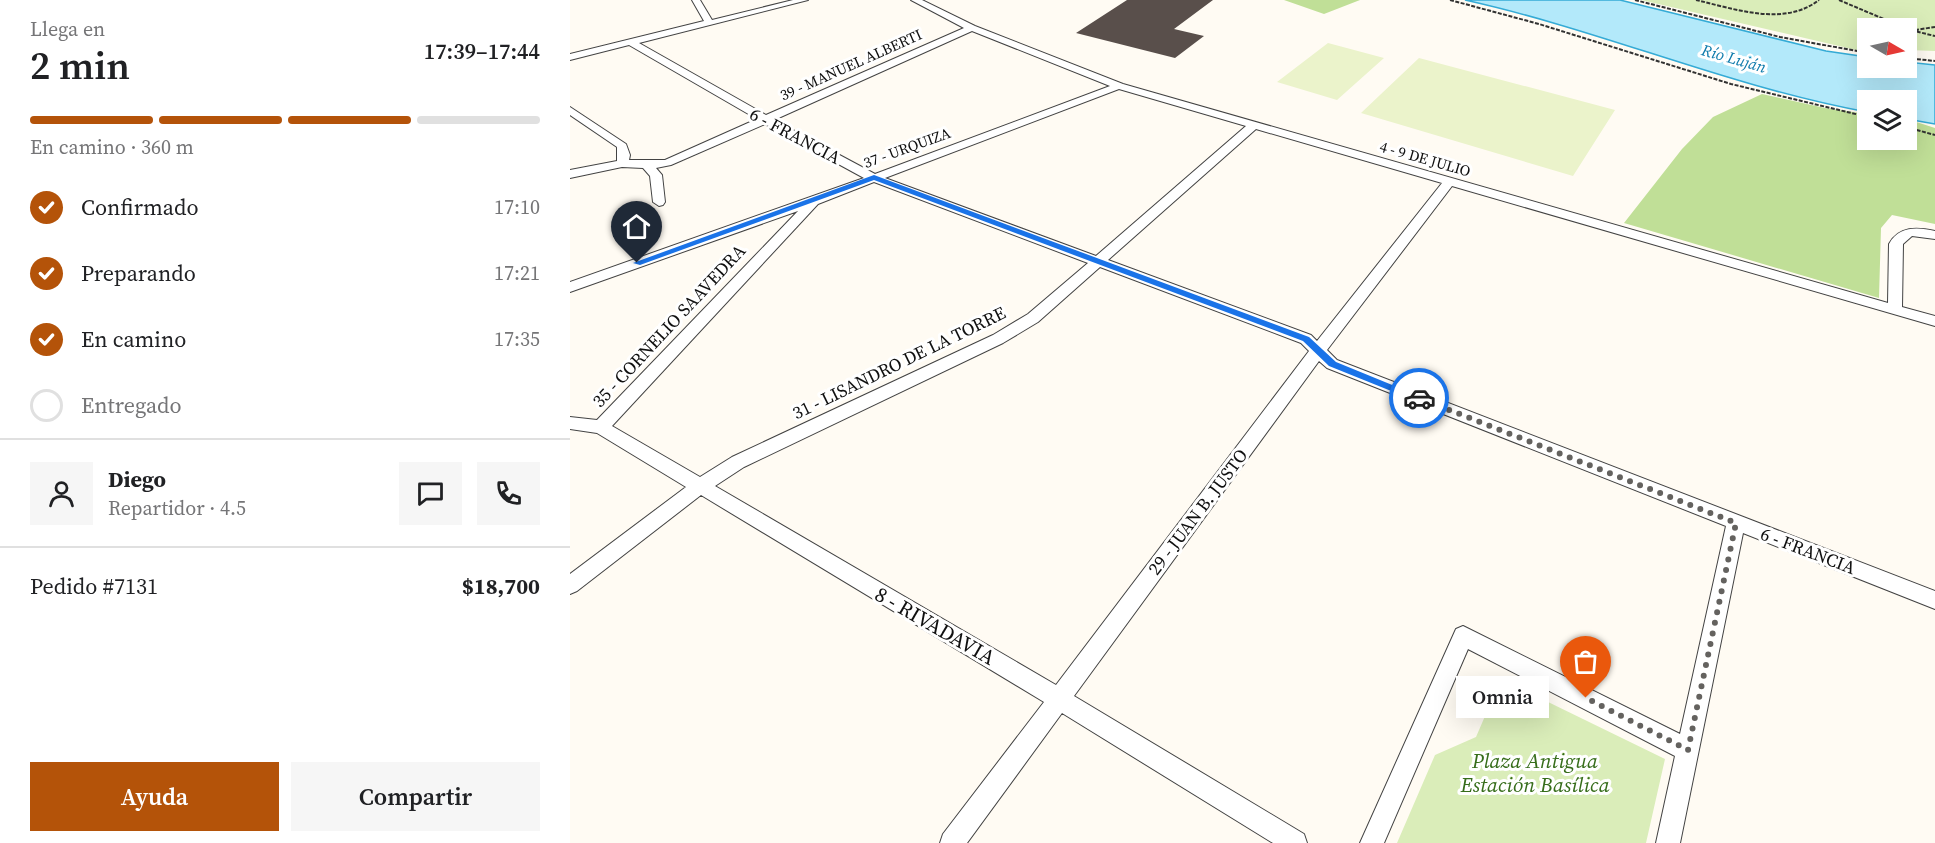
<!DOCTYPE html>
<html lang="es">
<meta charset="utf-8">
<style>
body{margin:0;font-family:"Source Serif 4",serif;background:#f6f6f6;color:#202124;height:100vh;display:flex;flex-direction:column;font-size:22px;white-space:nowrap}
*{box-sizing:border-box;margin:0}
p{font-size:20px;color:#757577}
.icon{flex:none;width:33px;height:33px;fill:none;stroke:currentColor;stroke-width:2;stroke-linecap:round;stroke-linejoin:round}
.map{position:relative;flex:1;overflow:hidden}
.sheet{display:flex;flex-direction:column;background:#fff;width:570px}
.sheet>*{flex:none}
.needle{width:39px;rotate:99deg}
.fabs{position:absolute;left:1287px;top:18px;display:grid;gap:12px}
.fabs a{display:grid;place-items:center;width:60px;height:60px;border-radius:0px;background:#fff;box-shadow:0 6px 24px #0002;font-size:30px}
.pin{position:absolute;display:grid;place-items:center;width:51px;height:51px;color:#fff;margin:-62px -26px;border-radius:50% 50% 50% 0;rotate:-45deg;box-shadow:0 0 6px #0007}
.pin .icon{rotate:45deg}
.courier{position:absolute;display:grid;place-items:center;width:60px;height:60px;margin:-30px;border:4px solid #1a73e8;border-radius:50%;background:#fff;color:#222;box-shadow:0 2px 8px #0007}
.bubble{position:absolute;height:42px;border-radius:0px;background:#fff;box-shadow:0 6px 24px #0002;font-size:20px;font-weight:600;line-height:42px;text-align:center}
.head em{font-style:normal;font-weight:600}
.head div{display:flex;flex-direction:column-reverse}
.head{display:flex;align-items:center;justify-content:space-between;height:102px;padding:0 30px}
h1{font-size:39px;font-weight:600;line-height:45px}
.bar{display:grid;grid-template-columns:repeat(4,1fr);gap:9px 6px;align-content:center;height:72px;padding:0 30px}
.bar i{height:8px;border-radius:4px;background:#e0e0e0}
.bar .selected{background:#b45309}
.bar p{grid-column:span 4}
.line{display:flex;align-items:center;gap:15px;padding:0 30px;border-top:2px solid #e0e0e0}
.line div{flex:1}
.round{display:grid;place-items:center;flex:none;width:63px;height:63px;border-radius:0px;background:#f6f6f6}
ol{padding:0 30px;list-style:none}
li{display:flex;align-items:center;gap:18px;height:66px}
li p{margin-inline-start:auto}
li .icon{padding:6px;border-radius:50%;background:#b45309;color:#fff;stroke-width:4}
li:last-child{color:#757577}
li i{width:33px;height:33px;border:3px solid #e0e0e0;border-radius:50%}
.action{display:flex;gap:12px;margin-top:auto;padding:12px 30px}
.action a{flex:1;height:69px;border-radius:0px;background:#b45309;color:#fff;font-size:24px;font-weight:600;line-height:69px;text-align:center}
.action a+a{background:#f6f6f6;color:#202124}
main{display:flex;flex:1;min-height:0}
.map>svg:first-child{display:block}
.green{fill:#daedb9}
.forest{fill:#c0df97}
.pitch{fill:#ebf3cb}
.water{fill:#b3e9fa;stroke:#35abd6;stroke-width:1.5}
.building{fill:#594f4b}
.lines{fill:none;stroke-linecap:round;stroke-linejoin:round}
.street-casing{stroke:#434343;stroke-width:2}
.path{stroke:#323232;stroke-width:2;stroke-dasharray:4 1.5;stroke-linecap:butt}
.street{fill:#fff;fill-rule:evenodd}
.route{fill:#1a73e8}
.done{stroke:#64625f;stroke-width:6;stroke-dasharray:0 10.8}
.labels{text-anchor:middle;stroke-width:6;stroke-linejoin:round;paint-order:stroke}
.far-street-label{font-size:15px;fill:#101010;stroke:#fff}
.far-water-label{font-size:16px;font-style:italic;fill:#0f7bac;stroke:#fff}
.street-label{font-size:18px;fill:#101010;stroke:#fff}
.near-street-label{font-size:21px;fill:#101010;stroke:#fff}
.near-park-label{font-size:21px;font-style:italic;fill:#366d1a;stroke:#fff}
</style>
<main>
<section class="sheet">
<div class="head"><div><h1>2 min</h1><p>Llega en</p></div><em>17:39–17:44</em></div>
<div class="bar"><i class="selected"></i><i class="selected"></i><i class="selected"></i><i></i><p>En camino · 360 m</p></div>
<ol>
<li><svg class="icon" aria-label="check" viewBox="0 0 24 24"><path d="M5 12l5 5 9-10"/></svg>Confirmado<p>17:10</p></li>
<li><svg class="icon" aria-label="check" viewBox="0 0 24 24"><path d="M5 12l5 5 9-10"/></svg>Preparando<p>17:21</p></li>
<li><svg class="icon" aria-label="check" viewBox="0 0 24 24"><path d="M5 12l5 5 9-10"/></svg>En camino<p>17:35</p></li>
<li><i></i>Entregado</li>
</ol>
<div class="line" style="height:108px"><a class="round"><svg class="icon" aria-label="person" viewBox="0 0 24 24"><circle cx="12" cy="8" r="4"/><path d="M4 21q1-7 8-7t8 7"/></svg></a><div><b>Diego</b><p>Repartidor · 4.5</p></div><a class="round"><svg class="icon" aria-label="chat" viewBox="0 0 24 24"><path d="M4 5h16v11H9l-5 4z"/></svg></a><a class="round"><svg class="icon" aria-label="phone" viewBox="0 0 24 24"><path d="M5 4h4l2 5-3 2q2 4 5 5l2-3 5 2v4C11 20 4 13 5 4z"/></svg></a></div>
<div class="line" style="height:78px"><div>Pedido #7131</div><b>$18,700</b></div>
<div class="action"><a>Ayuda</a><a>Compartir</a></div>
</section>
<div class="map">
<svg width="1365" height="843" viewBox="0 0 1365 843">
<rect width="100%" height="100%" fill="#fffbf3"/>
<path class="green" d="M 1071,0 L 1365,0 L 1365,51 L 1337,50 L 1336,28 L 1298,28 L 1297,50 L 1286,50 Z
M 931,679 L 1095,759 L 1076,843 L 827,843 L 865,755 L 906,737 Z"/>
<path class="forest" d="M 714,0 L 790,0 L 754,14 Z
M 1192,94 L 1255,108 L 1297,114 L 1298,140 L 1336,140 L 1337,119 L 1365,128 L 1365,224 L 1322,215 L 1311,228 L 1309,298 L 1054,223 L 1112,149 L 1143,117 Z"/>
<path class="pitch" d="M 758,43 L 814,58 L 767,100 L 707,82 Z
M 849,58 L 1045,110 L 1003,176 L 791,113 Z"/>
<path class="water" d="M 895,0 L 1050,0 L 1256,51 L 1297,57 L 1298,68 L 1336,68 L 1337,62 L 1365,65 L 1365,124 L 1337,119 L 1336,100 L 1298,100 L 1297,112 C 1160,87 1031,30 895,0 Z"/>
<path class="building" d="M 557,0 L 643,0 L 604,29 L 634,36 L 605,58 L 506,33 Z"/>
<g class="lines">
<g class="street-casing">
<path id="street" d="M 122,0 L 130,0 L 142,20 L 223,0 L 238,0 L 69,43 L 196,115 L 394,28 L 341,0 L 352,0 L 405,26 L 553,84 L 1318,303 L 1319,244 C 1329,226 1347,227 1365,231 L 1365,239 L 1342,236 L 1333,244 L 1332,307 L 1365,316 L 1365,326 L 882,186 L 757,350 L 767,360 L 1365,591 L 1365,609 L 1173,533 L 1110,843 L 1086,843 L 1105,756 L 898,649 L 814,843 L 790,843 L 886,629 L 893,626 L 1110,734 L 1156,526 L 757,368 L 749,361 L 504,696 L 734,834 L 737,843 L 703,843 L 492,713 L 397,843 L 370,843 L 373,834 L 474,702 L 131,495 L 7,591 L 0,594 L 0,574 L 116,487 L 27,433 L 0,429 L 0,417 L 27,420 L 228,211 L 0,292 L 0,282 L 294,178 L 195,124 L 101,165 L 86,168 L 92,175 L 95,202 L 93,205 L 89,206 L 83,202 L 80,176 L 73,168 L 52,167 L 0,178 L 0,170 L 47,161 L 47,147 L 0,115 L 0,107 L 56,144 L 60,155 L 59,160 L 95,160 L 187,119 L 59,45 L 0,60 L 0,54 L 134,21 ZM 402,31 L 540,86 L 305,174 L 204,120 ZM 549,89 L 676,126 L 526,256 L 315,178 ZM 686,129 L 872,183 L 747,341 L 741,335 L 538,260 ZM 304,182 L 518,263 L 458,314 L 423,335 L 162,457 L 130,477 L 42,426 L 248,204 ZM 530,267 L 731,343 L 739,351 L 486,685 L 145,486 L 174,467 L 433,343 L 468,322 Z"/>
</g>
<path class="path" d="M 880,0 L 969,24 L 1161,84 L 1298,117
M 1065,0 L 1210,37 L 1298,53
M 1126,0 C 1165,9 1214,27 1249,0
M 1269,0 L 1335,28
M 1336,29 L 1365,36
M 1345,30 L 1365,27
M 1336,58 L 1365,61
M 1336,127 L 1365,135"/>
<use href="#street" class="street"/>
</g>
<path class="route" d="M 304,175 L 739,337 L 766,362 L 854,398 L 853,401 L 846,401 L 759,366 L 733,341 L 304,180 L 70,265 L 63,263 Z"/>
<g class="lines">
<path class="done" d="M 849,398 L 1166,523 L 1118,750 L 1016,698"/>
</g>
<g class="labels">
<g class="far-street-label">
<text transform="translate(281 65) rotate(-24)" y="5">39 - MANUEL ALBERTI</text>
<text transform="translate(337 148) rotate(-20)" y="5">37 - URQUIZA</text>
<text transform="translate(855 159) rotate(16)" y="5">4 - 9 DE JULIO</text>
</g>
<g class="far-water-label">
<text transform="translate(1164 58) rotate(16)" y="6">Río Luján</text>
</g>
<g class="street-label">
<text transform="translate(225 136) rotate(28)" y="6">6 - FRANCIA</text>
<text transform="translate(99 326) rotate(-47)" y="6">35 - CORNELIO SAAVEDRA</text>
<text transform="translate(329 363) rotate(-26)" y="6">31 - LISANDRO DE LA TORRE</text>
<text transform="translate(628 512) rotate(-53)" y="6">29 - JUAN B. JUSTO</text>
<text transform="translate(1238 551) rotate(21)" y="6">6 - FRANCIA</text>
</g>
<g class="near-street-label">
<text transform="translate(365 626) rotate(30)" y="7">8 - RIVADAVIA</text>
</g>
<g class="near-park-label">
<text x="965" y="768">Plaza Antigua<tspan x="965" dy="24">Estación Basílica</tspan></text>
</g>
</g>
</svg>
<div class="fabs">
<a><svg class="needle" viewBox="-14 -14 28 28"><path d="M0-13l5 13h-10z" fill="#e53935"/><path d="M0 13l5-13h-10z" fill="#757577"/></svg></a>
<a><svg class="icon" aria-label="layers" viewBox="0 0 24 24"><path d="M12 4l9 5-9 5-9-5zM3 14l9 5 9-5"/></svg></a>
</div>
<div class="pin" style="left:1016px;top:698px;background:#ea580c"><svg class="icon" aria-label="bag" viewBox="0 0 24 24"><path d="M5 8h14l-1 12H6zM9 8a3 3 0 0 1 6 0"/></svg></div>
<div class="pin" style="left:67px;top:263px;background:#1f2937"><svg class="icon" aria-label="home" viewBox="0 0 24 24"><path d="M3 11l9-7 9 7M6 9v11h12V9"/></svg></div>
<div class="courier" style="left:849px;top:398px"><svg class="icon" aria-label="car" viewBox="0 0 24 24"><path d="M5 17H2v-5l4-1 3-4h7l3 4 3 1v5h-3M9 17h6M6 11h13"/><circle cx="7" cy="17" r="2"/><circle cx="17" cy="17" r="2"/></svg></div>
<div class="bubble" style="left:886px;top:676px;width:93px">Omnia</div>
</div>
</main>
